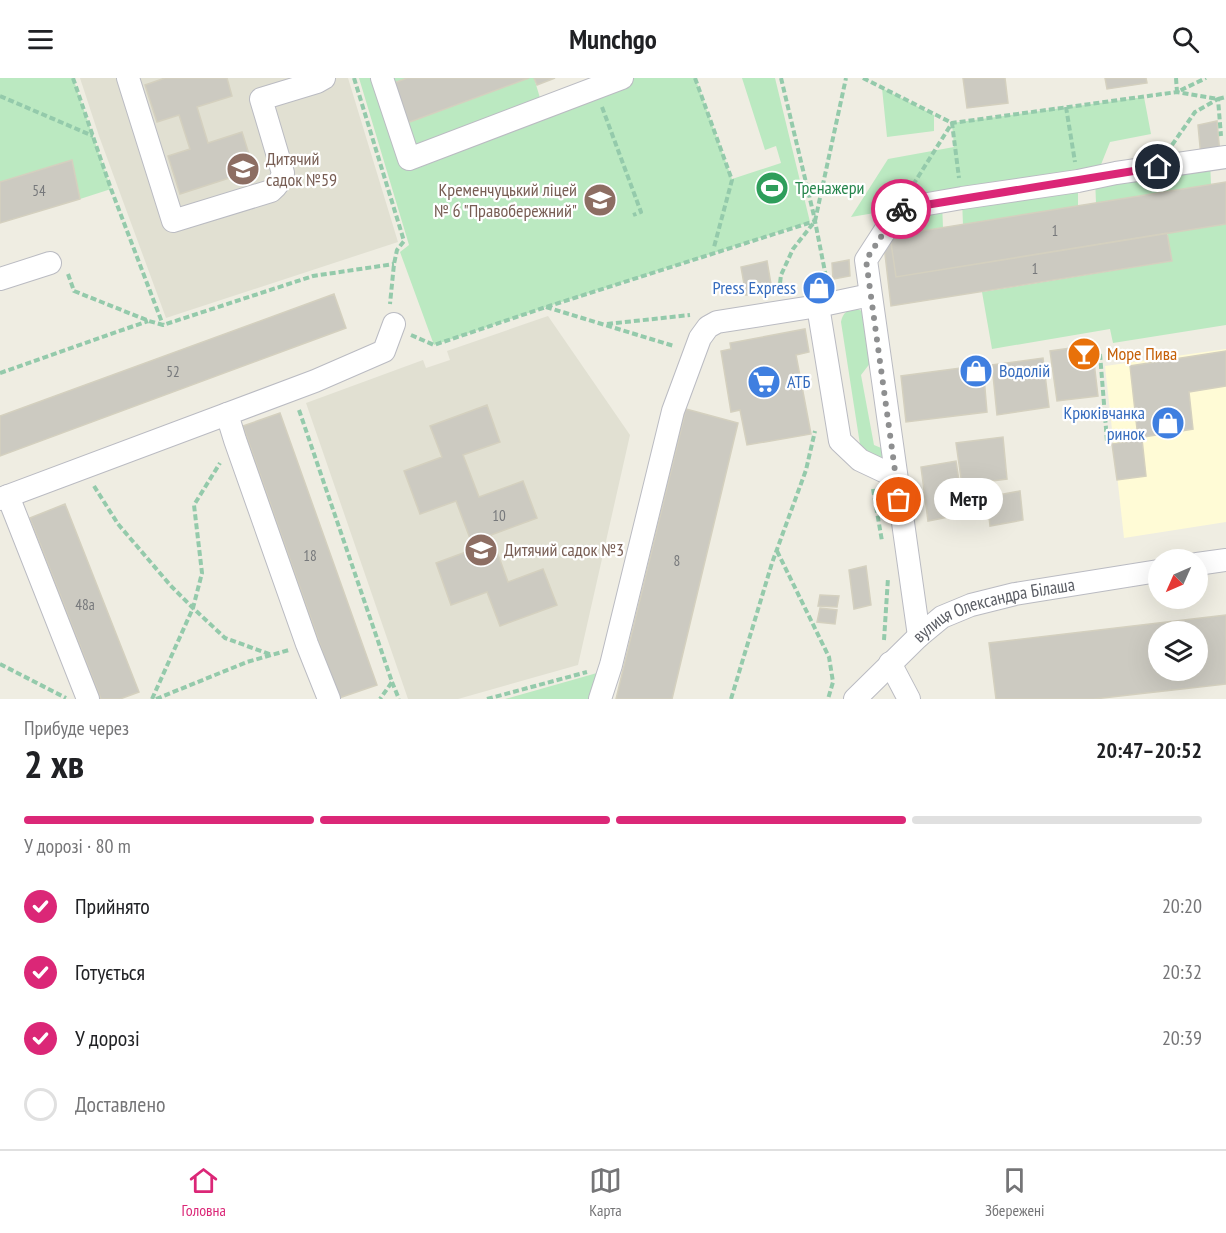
<!DOCTYPE html>
<html lang="uk">
<meta charset="utf-8">
<style>
body{margin:0;font-family:"PT Sans Narrow",sans-serif;background:#f6f6f6;color:#202124;height:100vh;display:flex;flex-direction:column;font-size:22px;white-space:nowrap}
*{box-sizing:border-box;margin:0}
p{font-size:20px;color:#757577}
.icon{flex:none;width:33px;height:33px;fill:none;stroke:currentColor;stroke-width:2;stroke-linecap:round;stroke-linejoin:round}
.map{position:relative;height:621px;overflow:hidden}
.drawer{display:flex;flex-direction:column;background:#fff;flex:1}
.drawer>*{flex:none}
.needle{width:39px;rotate:225deg}
.buttons{position:absolute;left:1148px;top:471px;display:grid;gap:12px}
.buttons a{display:grid;place-items:center;width:60px;height:60px;border-radius:50%;background:#fff;box-shadow:0 6px 24px #0002;font-size:30px}
.pin{position:absolute;display:grid;place-items:center;width:51px;height:51px;color:#fff;margin:-26px;border:3px solid #fff;border-radius:50%;box-shadow:0 2px 6px #0007}
.courier{position:absolute;display:grid;place-items:center;width:60px;height:60px;margin:-30px;border:4px solid #db2777;border-radius:50%;background:#fff;color:#222;box-shadow:0 2px 8px #0007}
.bubble{position:absolute;height:42px;border-radius:21px;background:#fff;box-shadow:0 6px 24px #0002;font-size:20px;font-weight:600;line-height:42px;text-align:center}
.headline em{font-style:normal;font-weight:600}
.headline div{display:flex;flex-direction:column-reverse}
.headline{display:flex;align-items:center;justify-content:space-between;height:102px;padding:0 24px}
h1{font-size:39px;font-weight:600;line-height:45px}
.bar{display:grid;grid-template-columns:repeat(4,1fr);gap:9px 6px;align-content:center;height:72px;padding:0 24px}
.bar i{height:8px;border-radius:4px;background:#e0e0e0}
.bar .on{background:#db2777}
.bar p{grid-column:span 4}
ol{padding:0 24px;list-style:none}
li{display:flex;align-items:center;gap:18px;height:66px}
li p{margin-inline-start:auto}
li .icon{padding:6px;border-radius:50%;background:#db2777;color:#fff;stroke-width:4}
li:last-child{color:#757577}
li i{width:33px;height:33px;border:3px solid #e0e0e0;border-radius:50%}
header{display:flex;justify-content:space-between;align-items:center;height:78px;padding:0 24px;background:#fff;font-size:27px;font-weight:600}
.dock{display:flex;justify-content:space-around;align-items:center;height:84px;border-top:2px solid #e0e0e0;background:#fff;font-size:16px;color:#757577}
.dock a{display:grid;justify-items:center;gap:3px}
.dock .on{color:#db2777}
.map>svg:first-child{display:block}
.commercial{fill:#fffbd6}
.education{fill:#e1e0d2}
.green{fill:#bbe9c1}
.building{fill:#cccac1;stroke:#d4d0bf;stroke-width:1.5;fill-rule:evenodd}
.lines{fill:none;stroke-linecap:round;stroke-linejoin:round}
.minor-casing{stroke:#babbc2;stroke-width:24}
.path{stroke:#94caab;stroke-width:4;stroke-dasharray:6 3;stroke-linecap:butt}
.minor{stroke:#fff;stroke-width:22}
.done{stroke:#8e8f90;stroke-width:6;stroke-dasharray:0 10.8}
.route{stroke:#db2777;stroke-width:8}
.labels{text-anchor:middle;stroke-width:4.5;stroke-linejoin:round;paint-order:stroke}
.number-label{font-size:15px;fill:#76787b}
.education-label{font-size:18px;fill:#785e54;stroke:#fff;text-anchor:start}
.leisure-label{font-size:18px;fill:#27864d;stroke:#fff;text-anchor:start}
.shop-label{font-size:18px;fill:#366cbe;stroke:#fff;text-anchor:end}
.food-label{font-size:18px;fill:#c56008;stroke:#fff;text-anchor:start}
.street-label{font-size:18px;fill:#5a5d64;stroke:#fff}
</style>
<header><svg class="icon" aria-label="menu" viewBox="0 0 24 24"><path d="M4 6h16M4 12h16M4 18h16"/></svg>Munchgo<svg class="icon" aria-label="search" viewBox="0 0 24 24"><circle cx="10" cy="10" r="6"/><path d="M15 15l6 6"/></svg></header>
<div class="map">
<svg width="1226" height="621" viewBox="0 0 1226 621">
<rect width="100%" height="100%" fill="#efede2"/>
<path class="commercial" d="M 1226,271 L 1226,444 L 1124,460 L 1105,288 Z"/>
<path class="education" d="M 80,0 L 348,0 L 398,164 L 166,240 L 99,58 Z
M 548,238 L 630,357 L 578,587 L 458,621 L 408,621 L 306,325 L 423,282 L 426,290 L 450,282 L 447,273 Z"/>
<path class="green" d="M 0,0 L 73,0 L 111,111 L 80,121 L 72,82 L 0,104 Z
M 359,0 L 534,0 L 543,30 L 613,0 L 695,0 L 732,101 L 781,85 L 776,68 L 765,72 L 742,0 L 775,0 L 810,144 L 546,229 L 434,267 L 400,174 L 409,167 Z
M 882,10 L 934,37 L 934,53 L 887,59 Z
M 1144,19 L 1151,56 L 1110,64 L 1096,99 L 1210,81 L 1211,107 L 1096,125 L 1095,100 L 1078,103 L 1078,128 L 963,147 L 962,121 L 942,124 L 943,150 L 901,157 L 898,131 L 851,139 L 888,81 L 954,69 L 952,45 Z
M 1226,146 L 1226,247 L 1113,265 L 1110,251 L 992,271 L 982,214 L 1172,183 L 1167,155 Z
M 857,231 L 862,233 L 865,238 L 871,284 L 861,297 L 874,367 L 886,372 L 881,380 L 861,373 L 841,244 C 843,234 847,232 857,231 Z
M 604,593 L 594,621 L 505,621 Z"/>
<path class="building" d="M 165,0 L 227,0 L 232,18 L 197,29 L 208,65 L 242,54 L 254,92 L 180,116 L 168,78 L 190,71 L 179,37 L 157,44 L 145,7 Z
M 407,0 L 529,0 L 407,45 L 394,5 Z
M 534,0 L 555,0 L 537,7 Z
M 963,0 L 1005,0 L 1008,25 L 967,30 Z
M 1105,0 L 1146,0 L 1147,5 L 1107,11 Z
M 1217,43 L 1220,76 L 1201,79 L 1198,47 Z
M 72,82 L 80,121 L 0,145 L 0,104 Z
M 1226,104 L 1226,146 L 896,199 L 890,158 Z
M 1167,155 L 1172,183 L 891,228 L 883,159 L 890,158 L 896,199 Z
M 849,182 L 850,198 L 833,201 L 832,185 Z
M 767,183 L 772,212 L 746,217 L 741,189 Z
M 823,204 L 824,213 L 815,215 L 814,206 Z
M 334,216 L 346,250 L 0,378 L 0,338 Z
M 805,251 L 809,274 L 796,277 L 811,356 L 747,367 L 740,332 L 731,334 L 721,273 L 731,271 L 730,265 Z
M 1092,267 L 1098,318 L 1057,323 L 1050,273 Z
M 1226,273 L 1226,308 L 1189,314 L 1193,351 L 1138,360 L 1130,288 Z
M 1043,280 L 1049,329 L 997,337 L 992,287 Z
M 983,287 L 987,334 L 906,344 L 901,298 Z
M 487,327 L 500,364 L 463,377 L 479,419 L 523,403 L 537,440 L 491,457 L 508,504 L 543,491 L 557,527 L 500,548 L 487,514 L 451,527 L 436,485 L 474,471 L 456,423 L 420,436 L 404,393 L 442,379 L 430,348 Z
M 686,331 L 738,345 L 672,621 L 616,621 Z
M 280,335 L 377,607 L 339,620 L 243,348 Z
M 1003,359 L 1007,401 L 962,407 L 956,365 Z
M 1142,361 L 1146,398 L 1117,402 L 1112,366 Z
M 956,383 L 964,436 L 928,443 L 921,389 Z
M 1020,413 L 1023,442 L 990,448 L 987,419 Z
M 65,426 L 139,614 L 120,621 L 101,621 L 30,440 Z
M 866,488 L 871,527 L 854,531 L 849,492 Z
M 820,517 L 839,518 L 837,529 L 818,528 Z
M 820,530 L 837,532 L 835,546 L 817,544 Z
M 1226,537 L 1226,606 L 1094,621 L 996,621 L 989,565 ZM 1158,554 L 1197,554 L 1197,592 L 1158,592 Z"/>
<g class="lines">
<g class="minor-casing">
<g id="minor">
<path d="M 128,0 L 173,143 L 271,113 C 277,108 281,103 283,95 L 261,21 L 317,4 L 324,0"/>
<path d="M 382,0 L 409,81 L 622,0"/>
<path d="M 0,201 L 50,185"/>
<path d="M 818,228 L 840,363 L 860,382 L 896,399"/>
<path d="M 8,418 L 88,621"/>
<path d="M 0,421 L 227,336"/>
<path d="M 1197,486 L 1226,482"/>
<path d="M 919,558 L 866,182 L 899,131 L 962,120 L 1078,103 L 1116,95 L 1226,79"/>
<path d="M 890,585 L 909,621"/>
<path d="M 329,621 L 307,566 L 235,362 L 227,336 L 315,303 L 384,273 L 394,246"/>
<path d="M 600,621 L 611,587 L 673,333 L 700,260 L 708,249 L 717,244 L 818,228 L 870,217"/>
<path id="s1" d="M 855,621 L 919,558 L 942,539 L 971,527 L 1015,516 L 1158,493"/>
</g>
</g>
<path class="path" d="M 73,0 L 111,111 L 163,247
M 354,0 L 404,163 L 397,172 L 394,186 L 390,226
M 695,0 L 732,102 L 714,169
M 781,0 L 814,138 L 827,204
M 863,0 L 952,45 L 959,100
M 1176,0 L 1177,14 L 1206,0
M 0,18 L 93,58
M 602,29 L 641,134 L 633,137
M 1066,29 L 1075,84
M 1172,67 L 1195,34 L 1218,21 L 1221,58
M 913,107 L 952,45 L 1177,14 L 1218,21 L 1226,19
M 68,196 L 74,213 L 149,243 L 163,247 L 313,198 L 394,186
M 779,214 L 781,197 L 793,171 L 815,143 L 846,0
M 546,229 L 674,268
M 607,246 L 690,237
M 411,257 L 434,267 L 546,229 L 815,143
M 1100,276 L 1107,363
M 0,295 L 148,243
M 299,332 L 392,604 L 380,621
M 94,408 L 118,446 L 171,508 L 193,530 L 225,560 L 272,577
M 873,411 L 882,463
M 777,473 L 829,579 L 833,604 L 828,621
M 884,562 L 888,500
M 0,586 L 66,620
M 392,604 L 399,621
M 152,621 L 193,530 L 202,495 L 194,427 L 220,385
M 156,621 L 247,584 L 289,572
M 487,621 L 587,594
M 731,621 L 772,485 L 806,392 L 815,353"/>
<use href="#minor" class="minor"/>
</g>
<g class="lines">
<path class="done" d="M 899,422 L 866,182 L 899,131 L 901,131"/>
<path class="route" d="M 901,131 L 1158,89"/>
</g>
<defs>
<g id="school-disc" transform="scale(1.725)"><circle r="9.5" fill="#8d6e63" stroke="#fff"/><path d="M0-5L7-2L0 1L-7-2ZM-4 1L0 2.5L4 1V4Q0 6-4 4Z" fill="#fff"/></g>
<g id="stadium-disc" transform="scale(1.725)"><circle r="9.5" fill="#2e9e5b" stroke="#fff"/><path d="M0-5a6.5 5 0 1 0 0 10a6.5 5 0 1 0 0-10ZM-3.5-1.8h7v3.6h-7Z" fill="#fff"/></g>
<g id="shop-disc" transform="scale(1.725)"><circle r="9.5" fill="#3f7fe0" stroke="#fff"/><path d="M-5-2.5h2.3a2.7 3.5 0 0 1 5.4 0H5L5.5 6h-11ZM-1.5-2.5h3a1.5 2.3 0 0 0-3 0Z" fill="#fff"/></g>
<g id="bar-disc" transform="scale(1.725)"><circle r="9.5" fill="#e8710a" stroke="#fff"/><path d="M-6-5H6L.8 .8V4.5H3.5V6h-7V4.5H-.8V.8Z" fill="#fff"/></g>
<g id="supermarket-disc" transform="scale(1.725)"><circle r="9.5" fill="#3f7fe0" stroke="#fff"/><path d="M-6-5.5h2.5l.6 2H6L4.5 2H-2.5L-4.4-4H-6ZM-1.5 3.2a1.3 1.3 0 1 0 .1 0ZM3 3.2a1.3 1.3 0 1 0 .1 0Z" fill="#fff"/></g>
</defs>
<g fill-rule="evenodd">
<use href="#school-disc" x="243" y="91"/>
<use href="#stadium-disc" x="772" y="110"/>
<use href="#school-disc" x="600" y="122"/>
<use href="#shop-disc" x="819" y="210"/>
<use href="#bar-disc" x="1084" y="276"/>
<use href="#shop-disc" x="976" y="293"/>
<use href="#supermarket-disc" x="764" y="304"/>
<use href="#shop-disc" x="1168" y="345"/>
<use href="#school-disc" x="481" y="472"/>
</g>
<g class="labels">
<g class="number-label">
<text x="39" y="118">54</text>
<text x="1055" y="158">1</text>
<text x="1035" y="196">1</text>
<text x="173" y="299">52</text>
<text x="499" y="443">10</text>
<text x="310" y="483">18</text>
<text x="677" y="488">8</text>
<text x="85" y="532">48а</text>
</g>
<g class="education-label">
<text x="266" y="87">Дитячий<tspan x="266" dy="21">садок №59</tspan></text>
<text x="577" y="118" text-anchor="end">Кременчуцький ліцей<tspan x="577" dy="21">№ 6 "Правобережний"</tspan></text>
<text x="504" y="478">Дитячий садок №3</text>
</g>
<g class="leisure-label">
<text x="795" y="116">Тренажери</text>
</g>
<g class="shop-label">
<text x="796" y="216">Press Express</text>
<text x="999" y="299" text-anchor="start">Водолій</text>
<text x="787" y="310" text-anchor="start">АТБ</text>
<text x="1145" y="341">Крюківчанка<tspan x="1145" dy="21">ринок</tspan></text>
</g>
<g class="food-label">
<text x="1107" y="282">Море Пива</text>
</g>
<g class="street-label">
<text dy="6" stroke="none"><textPath href="#s1" startOffset="171">вулиця Олександра Білаша</textPath></text>
</g>
</g>
</svg>
<div class="buttons">
<a><svg class="needle" viewBox="-14 -14 28 28"><path d="M0-13l5 13h-10z" fill="#e53935"/><path d="M0 13l5-13h-10z" fill="#757577"/></svg></a>
<a><svg class="icon" aria-label="layers" viewBox="0 0 24 24"><path d="M12 4l9 5-9 5-9-5zM3 14l9 5 9-5"/></svg></a>
</div>
<div class="pin" style="left:899px;top:422px;background:#ea580c"><svg class="icon" aria-label="bag" viewBox="0 0 24 24"><path d="M5 8h14l-1 12H6zM9 8a3 3 0 0 1 6 0"/></svg></div>
<div class="pin" style="left:1158px;top:89px;background:#1f2937"><svg class="icon" aria-label="home" viewBox="0 0 24 24"><path d="M3 11l9-7 9 7M6 9v11h12V9"/></svg></div>
<div class="courier" style="left:901px;top:131px"><svg class="icon" aria-label="bike" viewBox="0 0 24 24"><circle cx="6" cy="16" r="4"/><circle cx="18" cy="16" r="4"/><path d="M6 16l4-8h5l3 8M10 8l3 8H6M13 5h3"/></svg></div>
<div class="bubble" style="left:934px;top:400px;width:69px">Метр</div>
</div>
<section class="drawer">
<div class="headline"><div><h1>2 хв</h1><p>Прибуде через</p></div><em>20:47–20:52</em></div>
<div class="bar"><i class="on"></i><i class="on"></i><i class="on"></i><i></i><p>У дорозі · 80 m</p></div>
<ol>
<li><svg class="icon" aria-label="check" viewBox="0 0 24 24"><path d="M5 12l5 5 9-10"/></svg>Прийнято<p>20:20</p></li>
<li><svg class="icon" aria-label="check" viewBox="0 0 24 24"><path d="M5 12l5 5 9-10"/></svg>Готується<p>20:32</p></li>
<li><svg class="icon" aria-label="check" viewBox="0 0 24 24"><path d="M5 12l5 5 9-10"/></svg>У дорозі<p>20:39</p></li>
<li><i></i>Доставлено</li>
</ol>
</section>
<nav class="dock">
<a class="on"><svg class="icon" aria-label="home" viewBox="0 0 24 24"><path d="M3 11l9-7 9 7M6 9v11h12V9"/></svg>Головна</a>
<a><svg class="icon" aria-label="map" viewBox="0 0 24 24"><path d="M3 6l6-2 6 2 6-2v14l-6 2-6-2-6 2zM9 4v14M15 6v14"/></svg>Карта</a>
<a><svg class="icon" aria-label="saved" viewBox="0 0 24 24"><path d="M7 4h10v16l-5-4-5 4z"/></svg>Збережені</a>
</nav>
